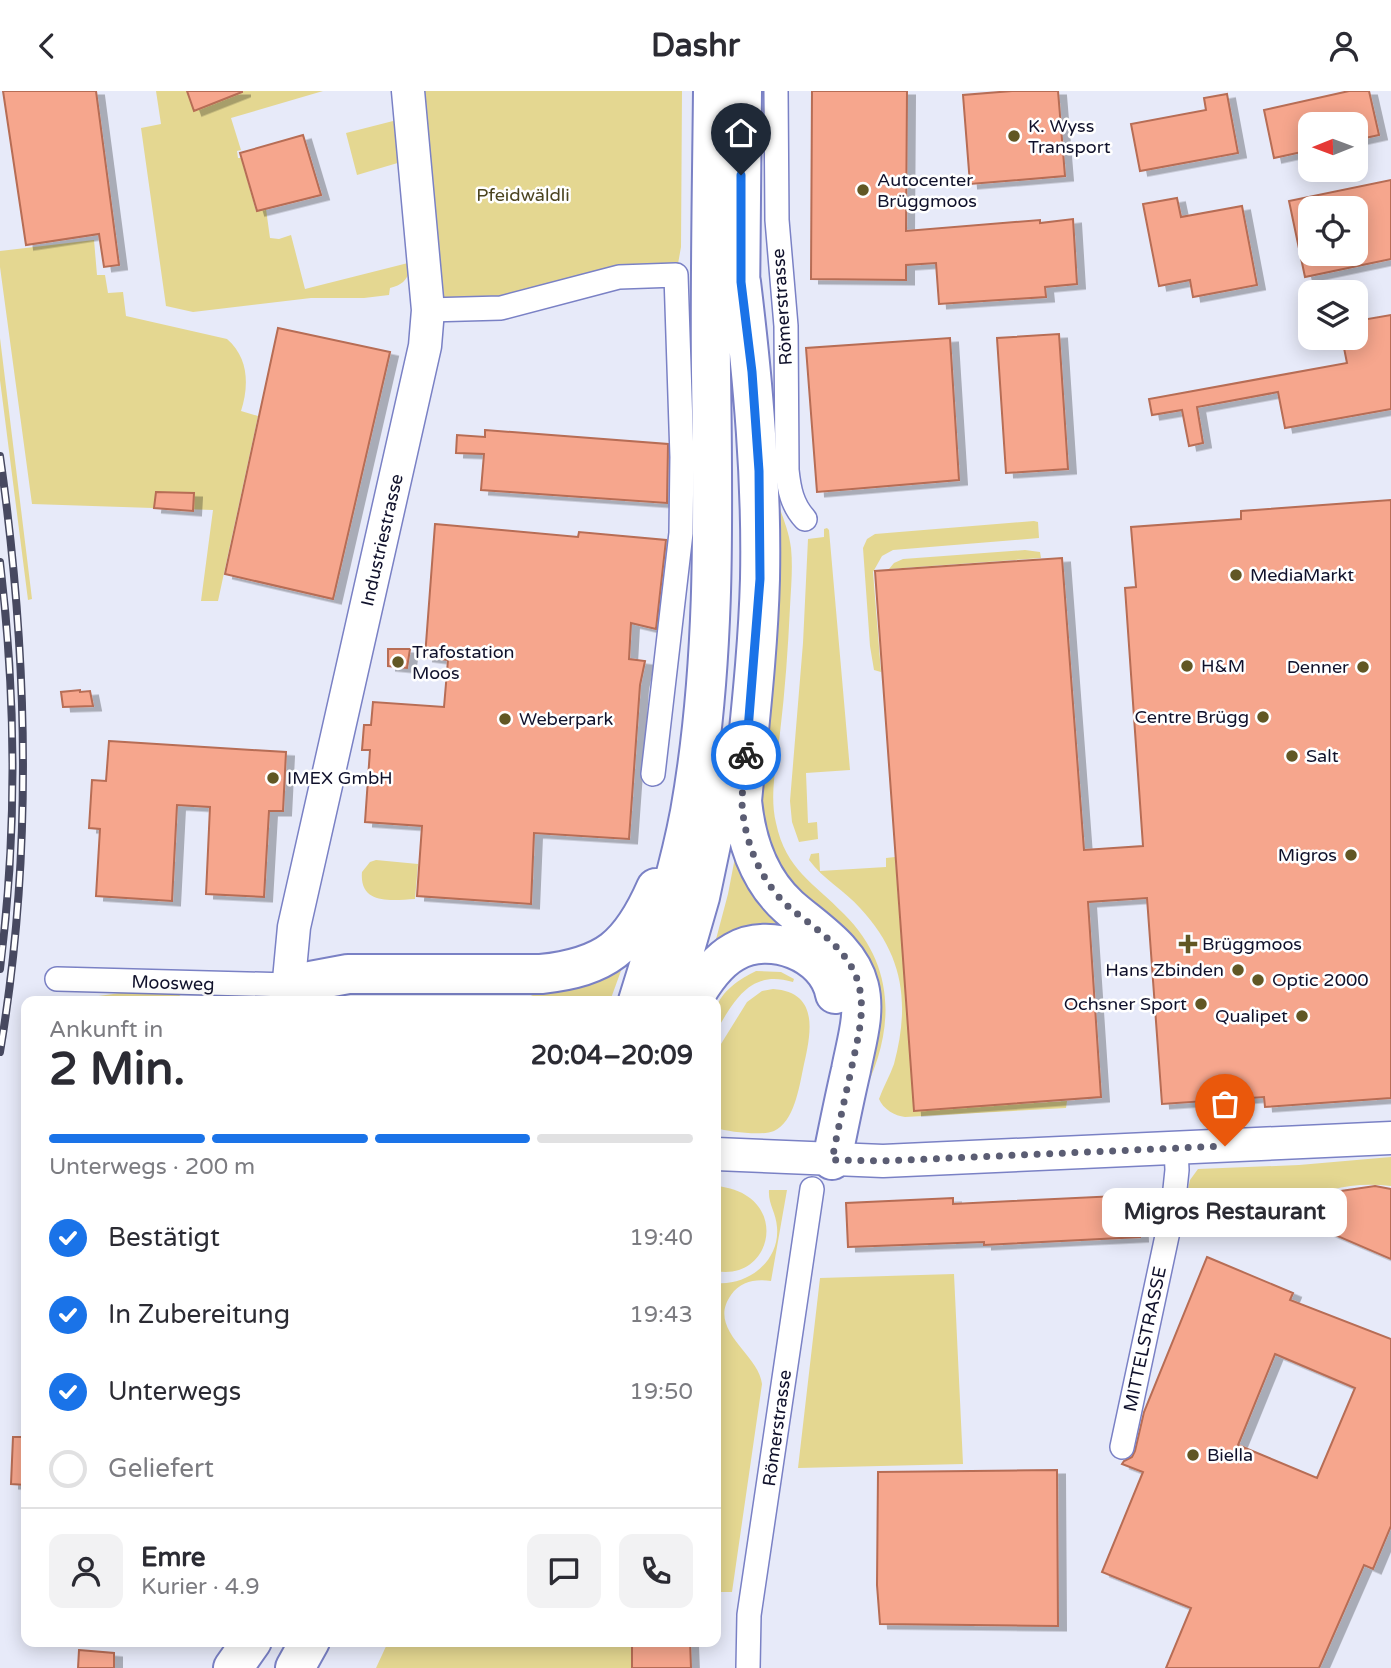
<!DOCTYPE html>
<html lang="de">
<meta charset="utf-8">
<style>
body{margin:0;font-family:"Varela Round",sans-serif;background:#f2f2f3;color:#2b2b33;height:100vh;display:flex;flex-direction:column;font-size:26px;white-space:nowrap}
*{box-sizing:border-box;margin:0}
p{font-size:23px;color:#7c7c81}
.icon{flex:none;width:38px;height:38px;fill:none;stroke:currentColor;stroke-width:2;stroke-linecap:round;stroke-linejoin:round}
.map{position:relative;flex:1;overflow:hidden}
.details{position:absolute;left:21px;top:905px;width:700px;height:651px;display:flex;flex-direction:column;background:#fff;border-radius:14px;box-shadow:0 4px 18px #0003}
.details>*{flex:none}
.needle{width:46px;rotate:269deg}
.tools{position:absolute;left:1298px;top:21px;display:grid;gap:14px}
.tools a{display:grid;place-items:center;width:70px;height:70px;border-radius:14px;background:#fff;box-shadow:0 4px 18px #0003;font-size:35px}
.pin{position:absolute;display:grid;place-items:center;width:60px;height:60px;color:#fff;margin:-72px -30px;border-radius:50% 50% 50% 0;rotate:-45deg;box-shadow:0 0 7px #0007}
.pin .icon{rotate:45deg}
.courier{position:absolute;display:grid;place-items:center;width:70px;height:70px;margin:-35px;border:5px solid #1a73e8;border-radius:50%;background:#fff;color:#222;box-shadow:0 2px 9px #0007}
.bubble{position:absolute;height:49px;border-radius:14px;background:#fff;box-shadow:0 4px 18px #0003;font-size:23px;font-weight:700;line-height:49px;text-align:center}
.overview em{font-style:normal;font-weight:700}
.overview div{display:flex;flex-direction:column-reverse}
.overview{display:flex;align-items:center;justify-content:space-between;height:119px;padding:0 28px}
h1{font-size:46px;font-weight:700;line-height:52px}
.bar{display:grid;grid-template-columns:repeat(4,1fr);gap:10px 7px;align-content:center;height:84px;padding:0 28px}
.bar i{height:9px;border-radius:5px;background:#e1e1e2}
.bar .current{background:#1a73e8}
.bar p{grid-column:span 4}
.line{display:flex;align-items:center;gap:18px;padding:0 28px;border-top:2px solid #e1e1e2}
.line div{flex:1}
.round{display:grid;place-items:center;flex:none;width:74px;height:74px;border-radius:14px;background:#f2f2f3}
ol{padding:0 28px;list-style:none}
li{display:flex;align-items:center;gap:21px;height:77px}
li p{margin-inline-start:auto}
li .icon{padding:7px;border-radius:50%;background:#1a73e8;color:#fff;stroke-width:4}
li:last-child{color:#7c7c81}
li i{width:38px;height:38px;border:4px solid #e1e1e2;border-radius:50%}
header{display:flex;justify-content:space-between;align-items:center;height:91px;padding:0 28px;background:#fff;font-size:32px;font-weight:700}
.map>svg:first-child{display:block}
.green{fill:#e4d791}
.building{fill:#f6a68d;stroke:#b76d55;stroke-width:2;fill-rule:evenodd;filter:url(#shadow)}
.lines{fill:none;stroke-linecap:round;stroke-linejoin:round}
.minor-casing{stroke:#7a81c5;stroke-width:26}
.secondary-casing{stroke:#7a81c5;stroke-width:35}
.motorway-casing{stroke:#7a81c5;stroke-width:42}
.minor{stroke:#fff;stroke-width:23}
.secondary{stroke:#fff;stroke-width:32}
.motorway{stroke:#fff;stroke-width:38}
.rail-casing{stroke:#474960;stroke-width:8}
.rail{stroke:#fff;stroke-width:5;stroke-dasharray:16;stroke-linecap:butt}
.done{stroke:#5b5d73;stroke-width:7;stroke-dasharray:0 12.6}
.route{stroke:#1a73e8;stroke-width:9}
.poi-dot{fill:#615724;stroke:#fff;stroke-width:2.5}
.labels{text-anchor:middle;stroke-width:5;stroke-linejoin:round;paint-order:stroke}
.poi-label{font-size:18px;fill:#10112b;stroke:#fff;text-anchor:start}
.park-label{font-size:18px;fill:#4b441f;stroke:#fff}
.street-label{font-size:18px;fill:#10112b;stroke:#fff}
</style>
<header><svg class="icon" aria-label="back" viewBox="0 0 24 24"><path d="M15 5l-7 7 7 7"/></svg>Dashr<svg class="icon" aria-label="person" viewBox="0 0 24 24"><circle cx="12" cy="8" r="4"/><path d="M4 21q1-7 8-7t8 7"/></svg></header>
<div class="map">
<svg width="1391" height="1577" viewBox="0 0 1391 1577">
<defs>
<filter id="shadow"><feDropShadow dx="8" dy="4.5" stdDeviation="0" flood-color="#0004"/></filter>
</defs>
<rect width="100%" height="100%" fill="#e7eaf9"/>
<path class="green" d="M 156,0 L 323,0 L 231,27 L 241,59 L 237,60 L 238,67 L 241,67 L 256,120 L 266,118 L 270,147 L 279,148 L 291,144 L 305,198 L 408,172 L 411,178 C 406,190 402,194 390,197 L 389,204 L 364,207 L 311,207 L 193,221 L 166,215 L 141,37 L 161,33 Z
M 408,0 L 682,0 L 681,156 L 676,184 L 428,219 Z
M 397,29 L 401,71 L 357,84 L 346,42 Z
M 94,149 L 97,184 L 105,184 L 108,202 L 123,201 L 126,225 L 227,248 C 249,267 249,295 241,320 L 258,325 L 218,510 L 201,510 L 213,419 L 32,413 L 0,176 L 0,160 Z
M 0,247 L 32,508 L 28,509 L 0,289 Z
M 778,412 C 783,427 789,441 791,457 C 793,477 791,496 790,516 C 788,558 785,600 780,642 C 777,671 769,703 776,732 C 786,779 814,792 844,823 C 899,878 894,945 860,1009 L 873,936 L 796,799 L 778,774 L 760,721 Z
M 1034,430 L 1038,431 L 1039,447 L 893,459 L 882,465 L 873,481 L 881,581 L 874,579 L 870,555 L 863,457 L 867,448 L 875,443 Z
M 827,437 L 829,439 L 850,679 L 806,682 L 808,732 L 817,731 L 818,748 L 799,751 L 792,731 L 790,710 L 803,552 L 808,448 L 824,446 L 824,438 Z
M 1025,459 L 1040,461 L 1041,467 L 889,478 L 894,472 L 903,468 Z
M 737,756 L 792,835 L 715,852 L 728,803 Z
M 819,762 L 820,780 L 886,776 L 886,767 L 895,766 L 914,1019 L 1067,1010 L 1066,1017 L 905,1026 C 895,1025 883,1018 879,1008 C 883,996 890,985 894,973 C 910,913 904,864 860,817 C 845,800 823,788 809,769 L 811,763 Z
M 376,769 L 418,773 L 415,808 C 393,809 359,815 362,781 L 370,771 Z
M 626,866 L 610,910 L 544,910 L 515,897 Z
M 756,880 L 781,881 L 794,888 L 793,891 C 750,878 735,909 716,940 C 716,934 714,924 716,918 C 720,901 741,887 756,880 Z
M 773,898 C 822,901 810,946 803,978 C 799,997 794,1031 774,1040 C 762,1045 729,1041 716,1037 L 716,961 L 747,911 L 762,900 Z
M 128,901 L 176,902 L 187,909 L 218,910 L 89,910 L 91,906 Z
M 1391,1066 L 1391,1095 C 1357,1091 1325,1096 1297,1115 L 1301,1117 L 1289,1126 L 1276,1144 L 1198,1115 L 1186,1107 L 1190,1089 L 1198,1078 L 1299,1074 Z
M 716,1095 C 792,1102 774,1191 716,1180 Z
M 769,1099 L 787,1099 L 771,1190 C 755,1188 741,1190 731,1204 C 706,1239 759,1263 762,1293 L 732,1501 L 716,1501 L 716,1192 C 748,1195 780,1170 777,1136 C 776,1121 768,1113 769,1099 Z
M 954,1183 L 963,1373 L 798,1377 L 820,1187 Z
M 388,1551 L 631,1551 L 631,1577 L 376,1577 Z"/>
<path class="building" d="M 3,0 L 96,0 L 119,174 L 104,176 L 99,143 L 26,154 Z
M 187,0 L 242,0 L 242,1 L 194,20 Z
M 812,0 L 907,0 L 906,140 L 1040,129 L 1040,132 L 1073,128 L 1077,193 L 1045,196 L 1046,206 L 939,213 L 936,172 L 906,174 L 906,189 L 811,188 Z
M 1012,0 L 1058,0 L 1065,85 L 970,93 L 963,4 Z
M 1349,0 L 1369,0 L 1379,44 L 1356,49 L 1356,33 L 1311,33 L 1311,59 L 1274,67 L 1264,19 Z
M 1227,3 L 1238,62 L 1140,80 L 1131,33 L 1206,19 L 1204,7 Z
M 303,44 L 321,104 L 257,120 L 240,62 Z
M 1391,89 L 1391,168 L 1305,186 L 1289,110 ZM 1311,117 L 1356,117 L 1356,163 L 1311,163 Z
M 1177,107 L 1181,126 L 1242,115 L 1257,194 L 1193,206 L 1190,189 L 1159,195 L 1143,113 Z
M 1391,224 L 1391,318 L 1285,337 L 1278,301 L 1197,316 L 1203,352 L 1189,355 L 1182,319 L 1152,324 L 1149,308 L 1347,272 L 1342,247 L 1356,247 L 1356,230 Z
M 278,237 L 390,261 L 333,508 L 225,483 Z
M 1059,243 L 1068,378 L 1006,382 L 997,247 Z
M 950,247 L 959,389 L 817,401 L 806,257 Z
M 485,339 L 668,353 L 667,412 L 481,399 L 484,363 L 456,362 L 457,344 L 485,346 Z
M 156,401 L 194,402 L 193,420 L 154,417 Z
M 1391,409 L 1391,1007 L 1265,1016 L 1264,1006 L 1162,1013 L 1147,807 L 1088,811 L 1101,1006 L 914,1020 L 875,480 L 1062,467 L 1084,759 L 1143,755 L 1125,497 L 1136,496 L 1131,436 L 1241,428 L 1241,420 Z
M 435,433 L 578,446 L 579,441 L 666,449 L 656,538 L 631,532 L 629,568 L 645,570 L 640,594 L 629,748 L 534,742 L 531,813 L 417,805 L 422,735 L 365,731 L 370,659 L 362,659 L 364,634 L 371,634 L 373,611 L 444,616 L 448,569 L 425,566 Z
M 388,558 L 410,558 L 407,577 L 388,575 Z
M 80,599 L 80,601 L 90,600 L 93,615 L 63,616 L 61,601 Z
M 109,650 L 286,661 L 283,720 L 269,720 L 264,806 L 206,803 L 210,716 L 177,714 L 172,810 L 96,805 L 100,738 L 89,737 L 92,689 L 106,690 Z
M 1375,1095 L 1391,1098 L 1391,1168 L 1291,1125 L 1334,1101 Z
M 1138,1104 L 1140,1146 L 984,1154 L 984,1151 L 848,1156 L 846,1112 L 953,1107 L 953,1113 Z
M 1207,1166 L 1293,1202 L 1290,1209 L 1391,1248 L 1391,1435 L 1373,1478 L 1364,1474 L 1319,1577 L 1166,1577 L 1191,1517 L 1102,1481 L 1143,1381 L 1122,1373 L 1124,1370 L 1132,1366 L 1135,1360 L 1144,1321 ZM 1275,1263 L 1355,1297 L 1317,1387 L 1238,1354 Z
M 13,1346 L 26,1346 L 26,1394 L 11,1393 Z
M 1057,1379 L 1058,1535 L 880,1533 L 877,1494 L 878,1381 Z
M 632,1550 L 690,1550 L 691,1577 L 632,1577 Z
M 79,1559 L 114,1562 L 114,1577 L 78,1577 Z"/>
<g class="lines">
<g class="minor-casing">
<path id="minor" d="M 776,0 L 777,129 L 786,235 L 787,379 C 789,398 792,414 805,428
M 428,219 L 501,217 L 619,186 L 676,184 L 682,366 L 681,442 L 653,683
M 57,888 L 289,894
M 1122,1356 L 1173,1117 L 1177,1079 L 1176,1057
M 748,1577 L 749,1524 L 812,1098"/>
</g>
<g class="secondary-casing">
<path id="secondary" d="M 287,910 L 294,836 L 425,255 L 428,219 L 408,0
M 716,1063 L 883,1070 L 1391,1047"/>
</g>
<g class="motorway-casing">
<path id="motorway" d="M 741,191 C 753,290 762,388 760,488 C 758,562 749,636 742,710 C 746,749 759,789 789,816 C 815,839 850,859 859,895 C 866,923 856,952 851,979 C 844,1009 838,1039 832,1069
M 740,215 L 742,0
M 289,894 L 348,883 L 541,883 C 606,876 630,856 656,797
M 638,910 C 657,848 678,785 690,721 C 716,575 713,428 711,281 C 710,188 712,94 713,0
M 670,910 L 700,806 L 727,677
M 692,910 C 702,892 716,871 734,861 C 769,840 827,861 835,903
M 233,1577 L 252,1550
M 295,1577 L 310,1550"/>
</g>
<use href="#minor" class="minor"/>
<use href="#secondary" class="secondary"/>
<use href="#motorway" class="motorway"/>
<g class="rail-casing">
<path id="rail" d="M 0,365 C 28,562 33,765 0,961
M 0,471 C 16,605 17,744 0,878"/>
</g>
<use href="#rail" class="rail"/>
</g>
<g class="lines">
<path class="done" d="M 746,664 C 745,680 742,697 742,712 C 744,750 761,792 790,817 C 816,838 851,860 859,895 C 866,923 856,953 851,980 C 844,1010 838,1039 832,1069 L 883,1070 L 1225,1055"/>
<path class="route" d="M 741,84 L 741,191 L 752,281 L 759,380 L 760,488 L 746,664"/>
</g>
<g class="poi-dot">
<circle cx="1014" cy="45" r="7"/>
<circle cx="863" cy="99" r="7"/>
<circle cx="1236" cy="484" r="7"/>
<circle cx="398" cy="571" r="7"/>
<circle cx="1187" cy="575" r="7"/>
<circle cx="1363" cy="576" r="7"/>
<circle cx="1263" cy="626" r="7"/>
<circle cx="505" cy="628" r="7"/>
<circle cx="1292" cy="665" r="7"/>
<circle cx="273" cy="687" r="7"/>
<circle cx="1351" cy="764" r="7"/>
<path d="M1184.5 842.5h7v7h7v7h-7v7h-7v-7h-7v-7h7z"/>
<circle cx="1238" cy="879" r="7"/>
<circle cx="1258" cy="889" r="7"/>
<circle cx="1201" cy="913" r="7"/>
<circle cx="1302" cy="925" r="7"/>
<circle cx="1193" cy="1364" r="7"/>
</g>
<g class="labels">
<g class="poi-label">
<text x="1028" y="41">K. Wyss<tspan x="1028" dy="21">Transport</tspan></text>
<text x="877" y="95">Autocenter<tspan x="877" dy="21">Brüggmoos</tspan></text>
<text x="1250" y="490">MediaMarkt</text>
<text x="412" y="567">Trafostation<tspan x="412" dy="21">Moos</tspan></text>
<text x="1201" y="581">H&amp;M</text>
<text x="1349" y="582" text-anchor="end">Denner</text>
<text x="1249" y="632" text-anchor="end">Centre Brügg</text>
<text x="519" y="634">Weberpark</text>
<text x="1306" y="671">Salt</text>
<text x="287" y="693">IMEX GmbH</text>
<text x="1337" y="770" text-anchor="end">Migros</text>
<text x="1202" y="859">Brüggmoos</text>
<text x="1224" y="885" text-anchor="end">Hans Zbinden</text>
<text x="1272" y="895">Optic 2000</text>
<text x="1187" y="919" text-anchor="end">Ochsner Sport</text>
<text x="1288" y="931" text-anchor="end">Qualipet</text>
<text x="1207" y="1370">Biella</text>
</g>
<g class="park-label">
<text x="523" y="110">Pfeidwäldli</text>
</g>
<g class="street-label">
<text transform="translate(782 216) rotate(-94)" y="6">Römerstrasse</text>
<text transform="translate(382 449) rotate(-77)" y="6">Industriestrasse</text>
<text transform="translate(173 892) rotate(2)" y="6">Moosweg</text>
<text transform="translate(1145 1248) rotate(-78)" y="6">MITTELSTRASSE</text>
<text transform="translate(777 1337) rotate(-82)" y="6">Römerstrasse</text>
</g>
</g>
</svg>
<div class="tools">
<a><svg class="needle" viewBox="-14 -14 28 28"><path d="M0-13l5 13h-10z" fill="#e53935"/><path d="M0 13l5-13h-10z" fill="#7c7c81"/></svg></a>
<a><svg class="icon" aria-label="locate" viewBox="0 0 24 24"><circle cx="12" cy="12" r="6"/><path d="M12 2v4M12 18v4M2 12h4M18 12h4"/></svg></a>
<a><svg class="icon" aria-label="layers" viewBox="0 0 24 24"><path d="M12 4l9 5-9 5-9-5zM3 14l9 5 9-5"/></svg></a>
</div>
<div class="pin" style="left:1225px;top:1055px;background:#ea580c"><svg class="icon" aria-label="bag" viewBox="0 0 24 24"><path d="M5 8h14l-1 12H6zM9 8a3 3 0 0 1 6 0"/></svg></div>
<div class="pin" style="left:741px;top:84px;background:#1f2937"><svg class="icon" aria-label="home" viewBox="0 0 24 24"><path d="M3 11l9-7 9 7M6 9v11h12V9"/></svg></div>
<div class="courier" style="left:746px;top:664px"><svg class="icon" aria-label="bike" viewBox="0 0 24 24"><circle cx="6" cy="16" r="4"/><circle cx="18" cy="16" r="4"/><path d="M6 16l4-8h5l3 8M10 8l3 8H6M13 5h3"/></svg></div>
<div class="bubble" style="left:1102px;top:1097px;width:245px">Migros Restaurant</div>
<section class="details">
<div class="overview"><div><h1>2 Min.</h1><p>Ankunft in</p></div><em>20:04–20:09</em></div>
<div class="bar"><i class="current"></i><i class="current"></i><i class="current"></i><i></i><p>Unterwegs · 200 m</p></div>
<ol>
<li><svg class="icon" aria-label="check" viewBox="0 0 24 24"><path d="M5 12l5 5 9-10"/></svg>Bestätigt<p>19:40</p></li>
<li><svg class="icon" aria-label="check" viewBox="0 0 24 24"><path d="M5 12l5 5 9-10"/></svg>In Zubereitung<p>19:43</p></li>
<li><svg class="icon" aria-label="check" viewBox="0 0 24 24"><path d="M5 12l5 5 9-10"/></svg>Unterwegs<p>19:50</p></li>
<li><i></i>Geliefert</li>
</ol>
<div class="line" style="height:126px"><a class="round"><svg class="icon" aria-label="person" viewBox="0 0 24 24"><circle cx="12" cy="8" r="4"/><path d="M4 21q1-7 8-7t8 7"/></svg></a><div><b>Emre</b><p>Kurier · 4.9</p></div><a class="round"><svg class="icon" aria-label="chat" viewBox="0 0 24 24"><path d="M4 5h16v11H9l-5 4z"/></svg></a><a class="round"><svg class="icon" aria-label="phone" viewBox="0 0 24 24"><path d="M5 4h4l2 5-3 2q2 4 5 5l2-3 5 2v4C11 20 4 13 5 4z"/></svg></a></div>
</section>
</div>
